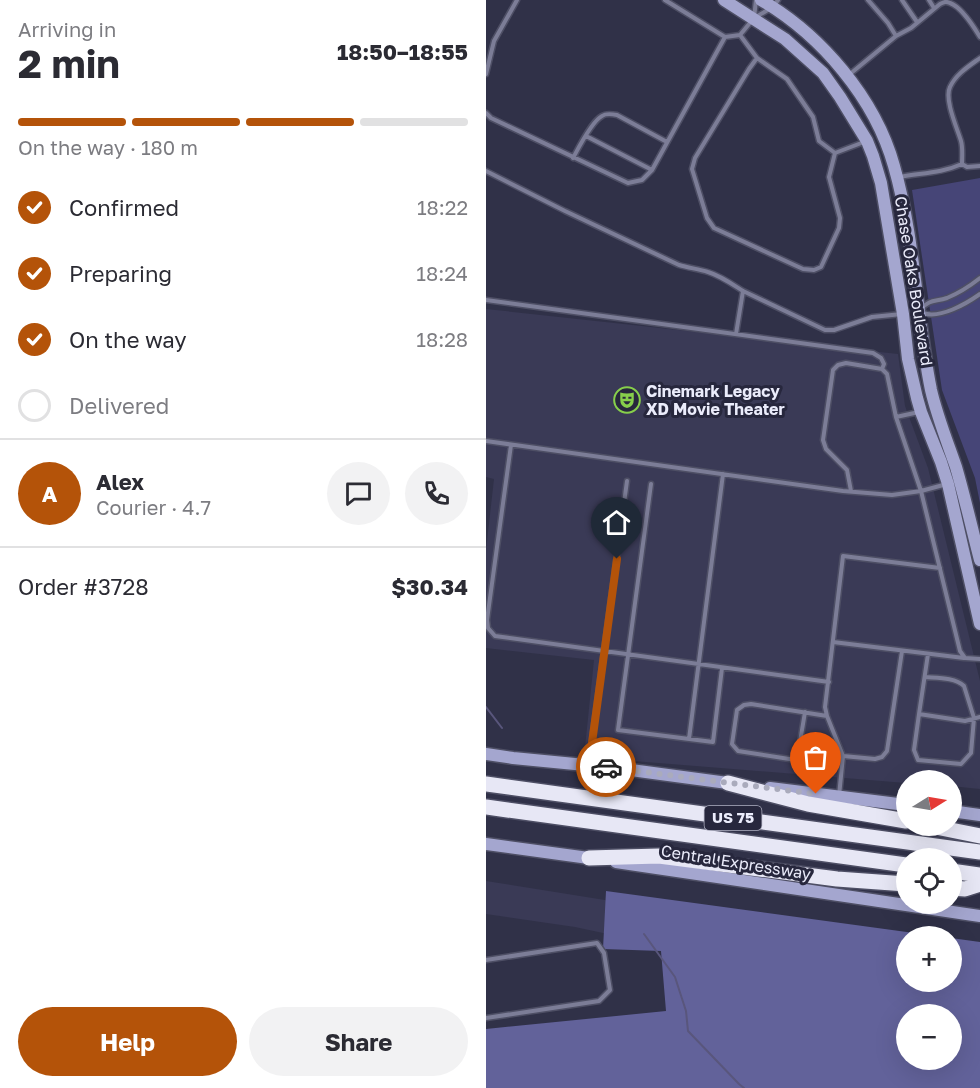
<!DOCTYPE html>
<meta charset="utf-8">
<style>
body{margin:0;font-family:"Golos Text",sans-serif;background:#f2f2f3;color:#2b2b33;height:100vh;display:flex;flex-direction:column;font-size:22px;white-space:nowrap}
*{box-sizing:border-box;margin:0}
p{font-size:20px;color:#7c7c81}
.icon{flex:none;width:33px;height:33px;fill:none;stroke:currentColor;stroke-width:2;stroke-linecap:round;stroke-linejoin:round}
.map{position:relative;flex:1;overflow:hidden}
.details{display:flex;flex-direction:column;background:#fff;width:486px}
.details>*{flex:none}
.needle{width:39px;rotate:79deg}
.tools{position:absolute;left:410px;top:770px;display:grid;gap:12px}
.tools a{display:grid;place-items:center;width:66px;height:66px;border-radius:50%;background:#fff;box-shadow:0 6px 24px #0002;font-size:30px}
.pin{position:absolute;display:grid;place-items:center;width:51px;height:51px;color:#fff;margin:-62px -26px;border-radius:50% 50% 50% 0;rotate:-45deg;box-shadow:0 0 6px #0007}
.pin .icon{rotate:45deg}
.courier{position:absolute;display:grid;place-items:center;width:60px;height:60px;margin:-30px;border:4px solid #b45309;border-radius:50%;background:#fff;color:#222;box-shadow:0 2px 8px #0007}
.overview em{font-style:normal;font-weight:700}
.overview div{display:flex;flex-direction:column-reverse}
.overview{display:flex;align-items:center;justify-content:space-between;height:102px;padding:0 18px}
h1{font-size:39px;font-weight:700;line-height:45px}
.bar{display:grid;grid-template-columns:repeat(4,1fr);gap:9px 6px;align-content:center;height:72px;padding:0 18px}
.bar i{height:8px;border-radius:4px;background:#e1e1e2}
.bar .selected{background:#b45309}
.bar p{grid-column:span 4}
.line{display:flex;align-items:center;gap:15px;padding:0 18px;border-top:2px solid #e1e1e2}
.line div{flex:1}
.round{display:grid;place-items:center;flex:none;width:63px;height:63px;border-radius:32px;background:#f2f2f3}
ol{padding:0 18px;list-style:none}
li{display:flex;align-items:center;gap:18px;height:66px}
li p{margin-inline-start:auto}
li .icon{padding:6px;border-radius:50%;background:#b45309;color:#fff;stroke-width:4}
li:last-child{color:#7c7c81}
li i{width:33px;height:33px;border:3px solid #e1e1e2;border-radius:50%}
.button{display:flex;gap:12px;margin-top:auto;padding:12px 18px}
.button a{flex:1;height:69px;border-radius:36px;background:#b45309;color:#fff;font-size:24px;font-weight:700;line-height:69px;text-align:center}
.button a+a{background:#f2f2f3;color:#2b2b33}
main{display:flex;flex:1;min-height:0}
.map>svg:first-child{display:block}
.built{fill:#3a3a56}
.green{fill:#464577}
.forest{fill:#62629a;fill-rule:evenodd}
.lines{fill:none;stroke-linecap:round;stroke-linejoin:round}
.stream{stroke:#59567c;stroke-width:2}
.lane-casing{stroke:#4e4f65;stroke-width:7}
.secondary-casing{stroke:#4e4f65;stroke-width:15}
.highway-casing{stroke:#4e4f65;stroke-width:18}
.lane{stroke:#7c7d97;stroke-width:4}
.secondary{stroke:#a4a6cf;stroke-width:12}
.highway{stroke:#e7e7f5;stroke-width:15}
.done{stroke:#aaabbc;stroke-width:6;stroke-dasharray:0 10.8}
.route{stroke:#b45309;stroke-width:8}
.labels{text-anchor:middle;stroke-width:6;stroke-linejoin:round;paint-order:stroke}
.shield{fill:#27273d;stroke:#b0b1c2;stroke-width:1.5}
.shield-label{font-size:15px;font-weight:bold;fill:#ebecfb}
.street-label{font-size:16px;fill:#ebecfb;stroke:#27273d}
.poi-label{font-size:16px;font-weight:bold;fill:#ebecfb;stroke:#27273d;text-anchor:start}
</style>
<main>
<section class="details">
<div class="overview"><div><h1>2 min</h1><p>Arriving in</p></div><em>18:50–18:55</em></div>
<div class="bar"><i class="selected"></i><i class="selected"></i><i class="selected"></i><i></i><p>On the way · 180 m</p></div>
<ol>
<li><svg class="icon" aria-label="check" viewBox="0 0 24 24"><path d="M5 12l5 5 9-10"/></svg>Confirmed<p>18:22</p></li>
<li><svg class="icon" aria-label="check" viewBox="0 0 24 24"><path d="M5 12l5 5 9-10"/></svg>Preparing<p>18:24</p></li>
<li><svg class="icon" aria-label="check" viewBox="0 0 24 24"><path d="M5 12l5 5 9-10"/></svg>On the way<p>18:28</p></li>
<li><i></i>Delivered</li>
</ol>
<div class="line" style="height:108px"><b class="round" style="background:#b45309;color:#fff">A</b><div><b>Alex</b><p>Courier · 4.7</p></div><a class="round"><svg class="icon" aria-label="chat" viewBox="0 0 24 24"><path d="M4 5h16v11H9l-5 4z"/></svg></a><a class="round"><svg class="icon" aria-label="phone" viewBox="0 0 24 24"><path d="M5 4h4l2 5-3 2q2 4 5 5l2-3 5 2v4C11 20 4 13 5 4z"/></svg></a></div>
<div class="line" style="height:78px"><div>Order #3728</div><b>$30.34</b></div>
<div class="button"><a>Help</a><a>Share</a></div>
</section>
<div class="map">
<svg width="494" height="1088" viewBox="0 0 494 1088">
<rect width="100%" height="100%" fill="#303148"/>
<path class="built" d="M 0,309 L 412,354 L 419,406 L 442,468 L 494,681 L 494,789 L 465,786 L 465,780 L 420,780 L 420,783 L 98,757 L 108,660 L 0,648 L 0,550 L 8,479 L 0,477 Z
M 0,881 L 119,900 L 420,981 L 465,1014 L 248,961 L 89,927 L 0,914 Z"/>
<path class="green" d="M 494,178 L 494,503 L 489,478 L 456,390 L 426,190 Z"/>
<path class="forest" d="M 120,891 L 450,936 L 420,936 L 420,981 L 465,981 L 465,938 L 494,942 L 494,1088 L 0,1088 L 0,1029 L 180,1011 L 175,951 L 117,949 ZM 420,1014 L 465,1014 L 465,1059 L 420,1059 Z"/>
<g class="lines">
<path class="stream" d="M 0,707 L 16,728
M 158,934 L 189,977 L 200,1011 L 202,1031 L 253,1084 L 258,1088"/>
<g class="lane-casing">
<path id="lane" d="M 179,0 L 239,37
M 292,0 L 287,7 L 268,18 L 254,35 L 271,58 L 301,79 L 327,117 L 333,141 L 349,153 L 378,142
M 382,0 L 402,23 L 410,36
M 416,0 L 431,22
M 443,0 L 448,8
M 268,18 L 270,0
M 271,58 L 263,69 L 209,158 L 206,169 L 221,218 L 228,228 L 317,269 L 328,270 L 335,267 L 353,228 L 354,218 L 343,177 L 349,153
M 0,74 L 8,41 L 31,0
M 364,74 L 410,36 L 425,28 L 454,4 C 458,2 460,1 464,3 C 475,7 488,27 494,37
M 0,113 L 5,118 L 142,183 L 156,180 L 166,170 L 239,37 L 254,35
M 100,136 L 166,170
M 87,158 C 93,147 106,121 116,116 C 120,113 126,114 131,115 L 181,142
M 476,164 L 481,167 L 494,166
M 0,171 L 79,211 L 193,265 C 203,268 213,269 222,272 C 235,276 246,284 257,291
M 414,177 C 435,173 456,173 476,164 C 476,157 477,148 475,141 C 471,128 458,99 464,87 C 470,74 483,66 494,58
M 0,300 L 387,353 L 395,358 L 398,364 L 396,369
M 435,309 C 444,299 449,302 461,298 C 473,293 484,286 494,278
M 437,313 C 454,319 480,304 494,294
M 250,334 L 257,291 L 339,330 L 348,330 L 386,317 L 416,314
M 410,417 L 433,412
M 0,441 L 357,491 L 406,495 L 435,491 L 461,484
M 25,445 L 1,620 L 2,628 L 9,636 L 343,682
M 165,484 L 132,730 L 227,742 L 236,668
M 365,491 L 361,470 L 340,449 L 337,440 L 347,370 L 352,365 L 360,363 L 396,369 L 401,374 L 410,417 L 435,491 L 474,651 L 479,658 L 494,659
M 347,642 L 478,658
M 442,654 L 433,714 L 479,721 L 494,717
M 433,714 L 428,750 L 432,760 L 475,764 L 485,753 L 488,718 L 478,686 C 469,677 450,678 439,677
M 341,716 L 265,704 L 258,705 L 251,710 L 246,744 L 252,751 L 329,763 L 342,762 L 357,756 L 389,759 L 396,757 L 401,751 L 416,651
M 203,739 L 237,474
M 311,760 L 319,712
M 103,762 L 141,481
M 353,796 L 357,756 L 341,716 L 339,707 L 357,556 L 454,568
M 0,960 L 111,943 L 118,953 L 124,990 L 113,1001 L 0,1018"/>
</g>
<g class="secondary-casing">
<path id="secondary" d="M 238,0 L 299,39 L 337,73 L 354,97 L 381,141 L 387,156 L 395,183 L 417,314 L 422,359 L 431,398 L 435,412 L 455,462 L 462,484 L 494,624
M 275,0 C 335,35 389,98 408,166 C 429,239 430,316 445,390 C 451,416 461,441 470,467 C 479,498 486,529 494,560
M 0,754 L 27,758 L 130,768 L 249,784
M 284,788 L 420,805
M 465,811 L 494,815
M 0,844 L 110,859
M 130,862 L 494,916"/>
</g>
<g class="highway-casing">
<path id="highway" d="M 242,783 L 322,804 L 420,821
M 0,784 L 494,852
M 0,807 L 420,865
M 440,825 L 494,836
M 103,858 L 173,856 L 351,879 L 420,884
M 465,871 L 494,875
M 465,888 L 479,889 L 494,884"/>
</g>
<use href="#lane" class="lane"/>
<use href="#secondary" class="secondary"/>
<use href="#highway" class="highway"/>
</g>
<g class="lines">
<path class="done" d="M 120,767 L 330,794"/>
<path class="route" d="M 120,767 L 103,765 L 131,559"/>
</g>
<defs>
<g id="theatre-ring" transform="scale(1.35)"><circle r="9.5" fill="#27273d" stroke="#87cf4b" stroke-width="1.5"/><path d="M-5-5.5Q0-4 5-5.5V0Q5 5 0 6Q-5 5-5 0ZM-3.3-2.5H-1v1.5H-3.3ZM1-2.5H3.3v1.5H1ZM-2.8 1Q0 5.5 2.8 1Z" fill="#87cf4b"/></g>
</defs>
<g fill-rule="evenodd">
<use href="#theatre-ring" x="141" y="400"/>
</g>
<g class="labels">
<rect class="shield" x="218.5" y="806" width="57" height="24" rx="4.5"/>
<g class="shield-label">
<text x="247" y="823">US 75</text>
</g>
<g class="street-label">
<text transform="translate(428 281) rotate(81)" y="6">Chase Oaks Boulevard</text>
<text transform="translate(250 862) rotate(9)" y="6">Central Expressway</text>
</g>
<g class="poi-label">
<text x="160" y="397">Cinemark Legacy<tspan x="160" dy="18">XD Movie Theater</tspan></text>
</g>
</g>
</svg>
<div class="tools">
<a><svg class="needle" viewBox="-14 -14 28 28"><path d="M0-13l5 13h-10z" fill="#e53935"/><path d="M0 13l5-13h-10z" fill="#7c7c81"/></svg></a>
<a><svg class="icon" aria-label="locate" viewBox="0 0 24 24"><circle cx="12" cy="12" r="6"/><path d="M12 2v4M12 18v4M2 12h4M18 12h4"/></svg></a>
<a>+</a>
<a>−</a>
</div>
<div class="pin" style="left:330px;top:794px;background:#ea580c"><svg class="icon" aria-label="bag" viewBox="0 0 24 24"><path d="M5 8h14l-1 12H6zM9 8a3 3 0 0 1 6 0"/></svg></div>
<div class="pin" style="left:131px;top:559px;background:#1f2937"><svg class="icon" aria-label="home" viewBox="0 0 24 24"><path d="M3 11l9-7 9 7M6 9v11h12V9"/></svg></div>
<div class="courier" style="left:120px;top:767px"><svg class="icon" aria-label="car" viewBox="0 0 24 24"><path d="M5 17H2v-5l4-1 3-4h7l3 4 3 1v5h-3M9 17h6M6 11h13"/><circle cx="7" cy="17" r="2"/><circle cx="17" cy="17" r="2"/></svg></div>
</div>
</main>
